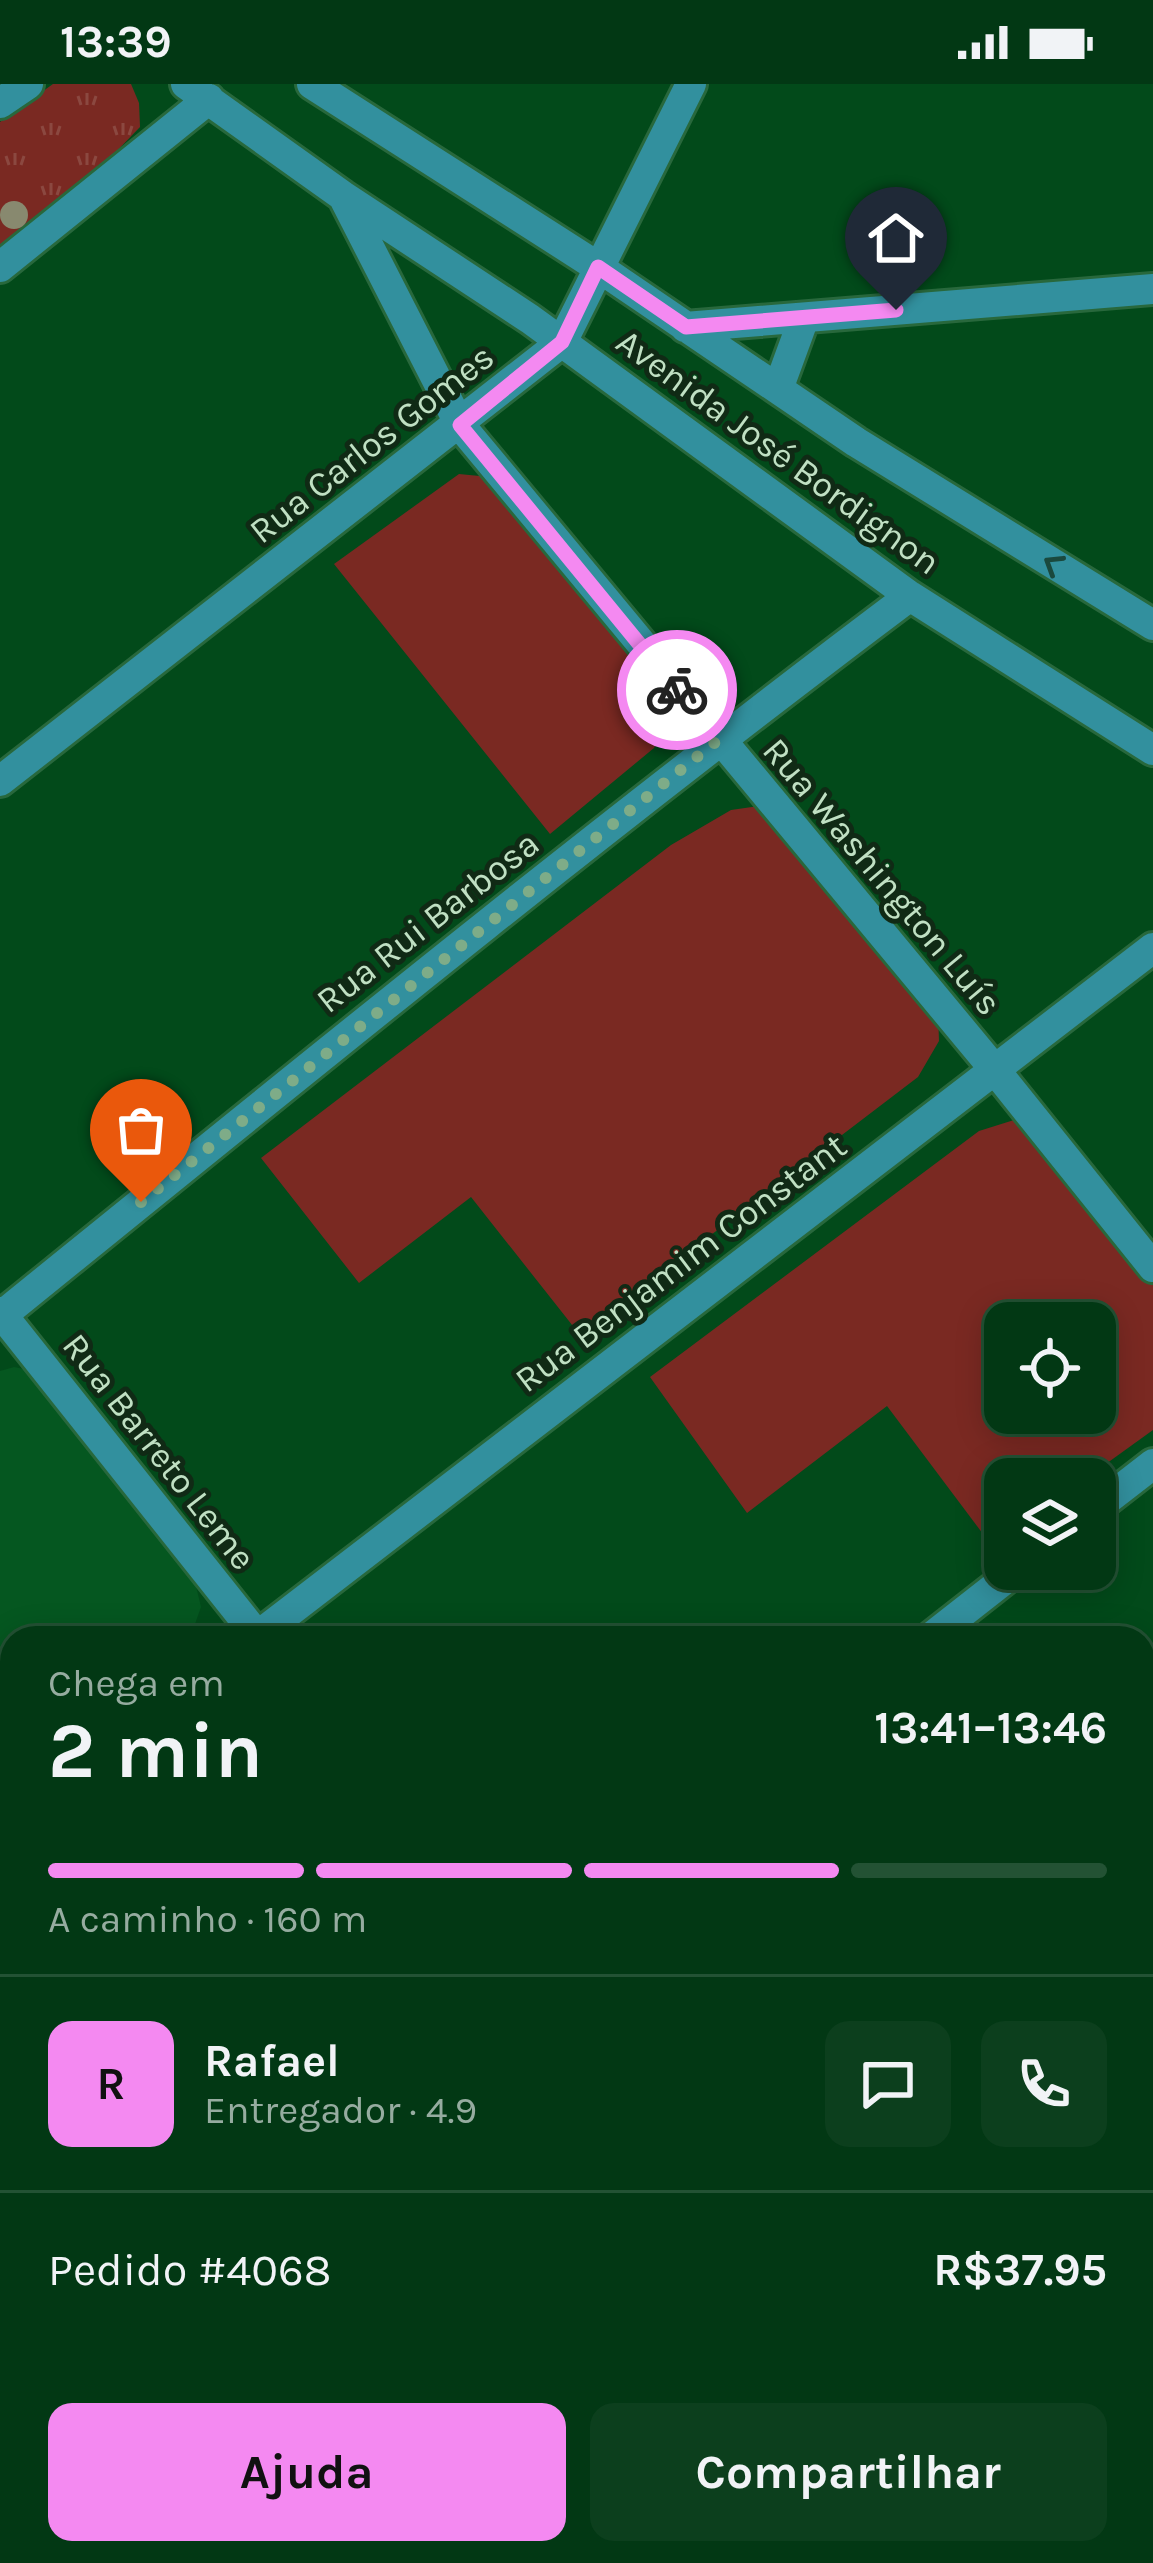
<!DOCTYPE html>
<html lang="pt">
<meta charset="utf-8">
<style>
body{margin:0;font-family:Karla,sans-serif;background:#0c3f1d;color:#f1f3f6;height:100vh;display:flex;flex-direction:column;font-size:45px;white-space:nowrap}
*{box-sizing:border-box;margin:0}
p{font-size:39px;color:#96aca0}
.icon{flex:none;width:66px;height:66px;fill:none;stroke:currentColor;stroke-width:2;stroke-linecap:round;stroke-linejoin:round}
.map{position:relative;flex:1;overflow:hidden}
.drawer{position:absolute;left:0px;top:1542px;width:1155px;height:939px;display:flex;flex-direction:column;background:#023814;border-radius:36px 36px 0 0;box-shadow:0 6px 30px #0003,0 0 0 3px #235234}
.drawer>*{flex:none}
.tools{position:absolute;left:984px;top:1218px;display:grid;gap:24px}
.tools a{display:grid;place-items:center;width:132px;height:132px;border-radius:24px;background:#023814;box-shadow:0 6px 30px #0003,0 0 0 3px #235234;font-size:60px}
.pin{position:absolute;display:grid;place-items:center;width:102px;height:102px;color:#fff;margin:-123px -51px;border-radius:50% 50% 50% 0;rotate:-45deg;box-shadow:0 0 12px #0007}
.pin .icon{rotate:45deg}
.courier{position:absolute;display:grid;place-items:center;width:120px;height:120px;margin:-60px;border:9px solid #f489f1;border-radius:50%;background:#fff;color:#222;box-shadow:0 3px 15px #0007}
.overview em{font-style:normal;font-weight:700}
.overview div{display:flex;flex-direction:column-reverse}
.overview{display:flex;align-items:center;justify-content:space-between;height:204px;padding:0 48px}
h1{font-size:78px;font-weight:700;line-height:90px}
.bar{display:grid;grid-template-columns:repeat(4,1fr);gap:18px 12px;align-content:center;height:144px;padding:0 48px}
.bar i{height:15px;border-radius:9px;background:#235234}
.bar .selected{background:#f489f1}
.bar p{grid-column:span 4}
.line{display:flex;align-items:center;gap:30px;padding:0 48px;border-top:3px solid #235234}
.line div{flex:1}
.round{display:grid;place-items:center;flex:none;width:126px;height:126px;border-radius:24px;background:#0c3f1d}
.button{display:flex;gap:24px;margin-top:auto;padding:24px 48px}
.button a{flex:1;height:138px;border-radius:24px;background:#f489f1;color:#111;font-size:48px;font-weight:700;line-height:138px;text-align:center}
.button a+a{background:#0c3f1d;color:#f1f3f6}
.status{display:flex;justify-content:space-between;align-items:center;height:84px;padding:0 60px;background:#023814;direction:ltr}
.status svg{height:33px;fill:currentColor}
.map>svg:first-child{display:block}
.built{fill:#055720}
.green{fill:#7a2922;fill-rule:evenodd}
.park{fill:url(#park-tufts)}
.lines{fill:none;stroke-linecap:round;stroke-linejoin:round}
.minor-casing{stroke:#28683c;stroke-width:36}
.minor{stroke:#32909e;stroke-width:30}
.tree{fill:#88896f}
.oneway{stroke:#1a493e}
.done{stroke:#7eac88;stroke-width:12;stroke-dasharray:0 21.6}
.route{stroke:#f489f1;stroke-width:15}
.labels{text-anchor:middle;stroke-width:10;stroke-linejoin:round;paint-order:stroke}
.street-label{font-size:36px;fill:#c0e0c3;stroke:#102a15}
</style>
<div class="status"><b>13:39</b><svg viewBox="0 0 49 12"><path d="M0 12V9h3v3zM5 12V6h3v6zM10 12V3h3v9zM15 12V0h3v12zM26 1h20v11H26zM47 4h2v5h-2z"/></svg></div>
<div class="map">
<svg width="1153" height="2479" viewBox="0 0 1153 2479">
<defs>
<pattern id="park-tufts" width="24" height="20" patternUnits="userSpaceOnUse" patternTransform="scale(3)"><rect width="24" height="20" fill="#7a2922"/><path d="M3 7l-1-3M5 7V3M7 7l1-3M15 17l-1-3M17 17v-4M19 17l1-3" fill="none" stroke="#8b4840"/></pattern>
</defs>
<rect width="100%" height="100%" fill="#024a1a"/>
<path class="built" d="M 14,1283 L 44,1289 L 190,1477 L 201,1523 L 190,1554 L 12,1554 L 12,1701 L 0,1710 L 0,1287 Z"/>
<path class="green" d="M 459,390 L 490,393 L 644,583 L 672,634 L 654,664 L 550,750 L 334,480 Z
M 765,721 L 938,926 L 939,957 L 918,993 L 580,1251 L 471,1113 L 359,1199 L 261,1074 L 671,761 L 731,726 Z
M 1014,1036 L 1048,1050 L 1153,1187 L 1153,1346 L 1085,1395 L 1005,1395 L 1005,1453 L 992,1462 L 887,1322 L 747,1429 L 650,1293 L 979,1047 ZM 1005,1239 L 1095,1239 L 1095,1329 L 1005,1329 Z"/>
<path class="park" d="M 53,0 L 131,0 L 139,19 L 140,43 L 112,72 L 0,161 L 0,38 Z"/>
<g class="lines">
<g class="minor-casing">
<path id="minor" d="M 186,0 L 343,112 L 530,235 L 910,512 L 1153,666
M 312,0 L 598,183 L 856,358 L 1153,541
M 0,19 L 28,0
M 343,112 L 460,341 L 995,986 L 1153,1183
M 0,183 L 209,15
M 685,243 L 1153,205
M 778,305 L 804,234
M 0,697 L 562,258 L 691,0
M 0,1228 L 259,1554
M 0,1233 C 301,989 600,745 910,512
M 1095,1425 L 1153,1380
M 255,1554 L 1153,864
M 930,1554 L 1018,1485
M 0,1757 L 12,1748
M 1143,1904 L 1153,1896
M 1143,1972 L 1153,1964
M 0,2283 L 12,2274
M 984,2469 L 992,2479
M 408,2479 L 421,2469
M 509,2479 L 521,2469"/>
</g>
<use href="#minor" class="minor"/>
</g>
<circle class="tree" cx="14" cy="131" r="14"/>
<defs><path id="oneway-chevron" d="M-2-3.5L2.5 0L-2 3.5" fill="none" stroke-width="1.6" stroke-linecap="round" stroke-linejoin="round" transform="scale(3)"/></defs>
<use class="oneway" href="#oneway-chevron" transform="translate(1053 480) rotate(-148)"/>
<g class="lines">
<path class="done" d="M 141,1118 L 718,656 L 677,606"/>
<path class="route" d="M 677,606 L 460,341 L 562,258 L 598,183 L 686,243 L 896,226"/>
</g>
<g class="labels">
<g class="street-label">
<text transform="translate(371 359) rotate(-38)" y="13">Rua Carlos Gomes</text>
<text transform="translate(779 367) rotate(36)" y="13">Avenida José Bordignon</text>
<text transform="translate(883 792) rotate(50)" y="13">Rua Washington Luís</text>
<text transform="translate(427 837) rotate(-38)" y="13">Rua Rui Barbosa</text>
<text transform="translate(680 1178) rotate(-37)" y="13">Rua Benjamim Constant</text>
<text transform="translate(160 1367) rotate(52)" y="13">Rua Barreto Leme</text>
</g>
</g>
</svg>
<div class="tools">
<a><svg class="icon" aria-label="locate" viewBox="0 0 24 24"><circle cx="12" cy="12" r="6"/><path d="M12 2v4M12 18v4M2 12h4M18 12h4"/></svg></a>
<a><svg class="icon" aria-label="layers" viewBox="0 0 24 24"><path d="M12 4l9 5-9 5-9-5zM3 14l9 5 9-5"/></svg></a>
</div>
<div class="pin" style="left:141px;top:1118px;background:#ea580c"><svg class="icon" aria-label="bag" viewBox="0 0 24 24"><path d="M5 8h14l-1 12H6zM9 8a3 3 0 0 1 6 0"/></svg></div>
<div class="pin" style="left:896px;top:226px;background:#1f2937"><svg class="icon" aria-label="home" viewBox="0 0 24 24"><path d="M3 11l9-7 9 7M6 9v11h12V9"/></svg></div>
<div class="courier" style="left:677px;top:606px"><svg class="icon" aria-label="bike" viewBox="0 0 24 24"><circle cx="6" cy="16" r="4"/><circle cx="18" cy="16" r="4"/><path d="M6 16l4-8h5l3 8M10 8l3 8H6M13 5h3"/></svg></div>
<section class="drawer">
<div class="overview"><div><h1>2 min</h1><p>Chega em</p></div><em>13:41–13:46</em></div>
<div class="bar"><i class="selected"></i><i class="selected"></i><i class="selected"></i><i></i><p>A caminho · 160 m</p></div>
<div class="line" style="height:216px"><b class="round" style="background:#f489f1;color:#111">R</b><div><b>Rafael</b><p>Entregador · 4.9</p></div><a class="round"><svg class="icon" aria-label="chat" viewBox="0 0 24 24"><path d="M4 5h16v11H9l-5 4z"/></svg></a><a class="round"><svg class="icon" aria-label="phone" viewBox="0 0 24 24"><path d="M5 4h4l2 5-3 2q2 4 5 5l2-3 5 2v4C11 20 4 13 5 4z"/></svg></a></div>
<div class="line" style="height:156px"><div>Pedido #4068</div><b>R$37.95</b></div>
<div class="button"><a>Ajuda</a><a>Compartilhar</a></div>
</section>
</div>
